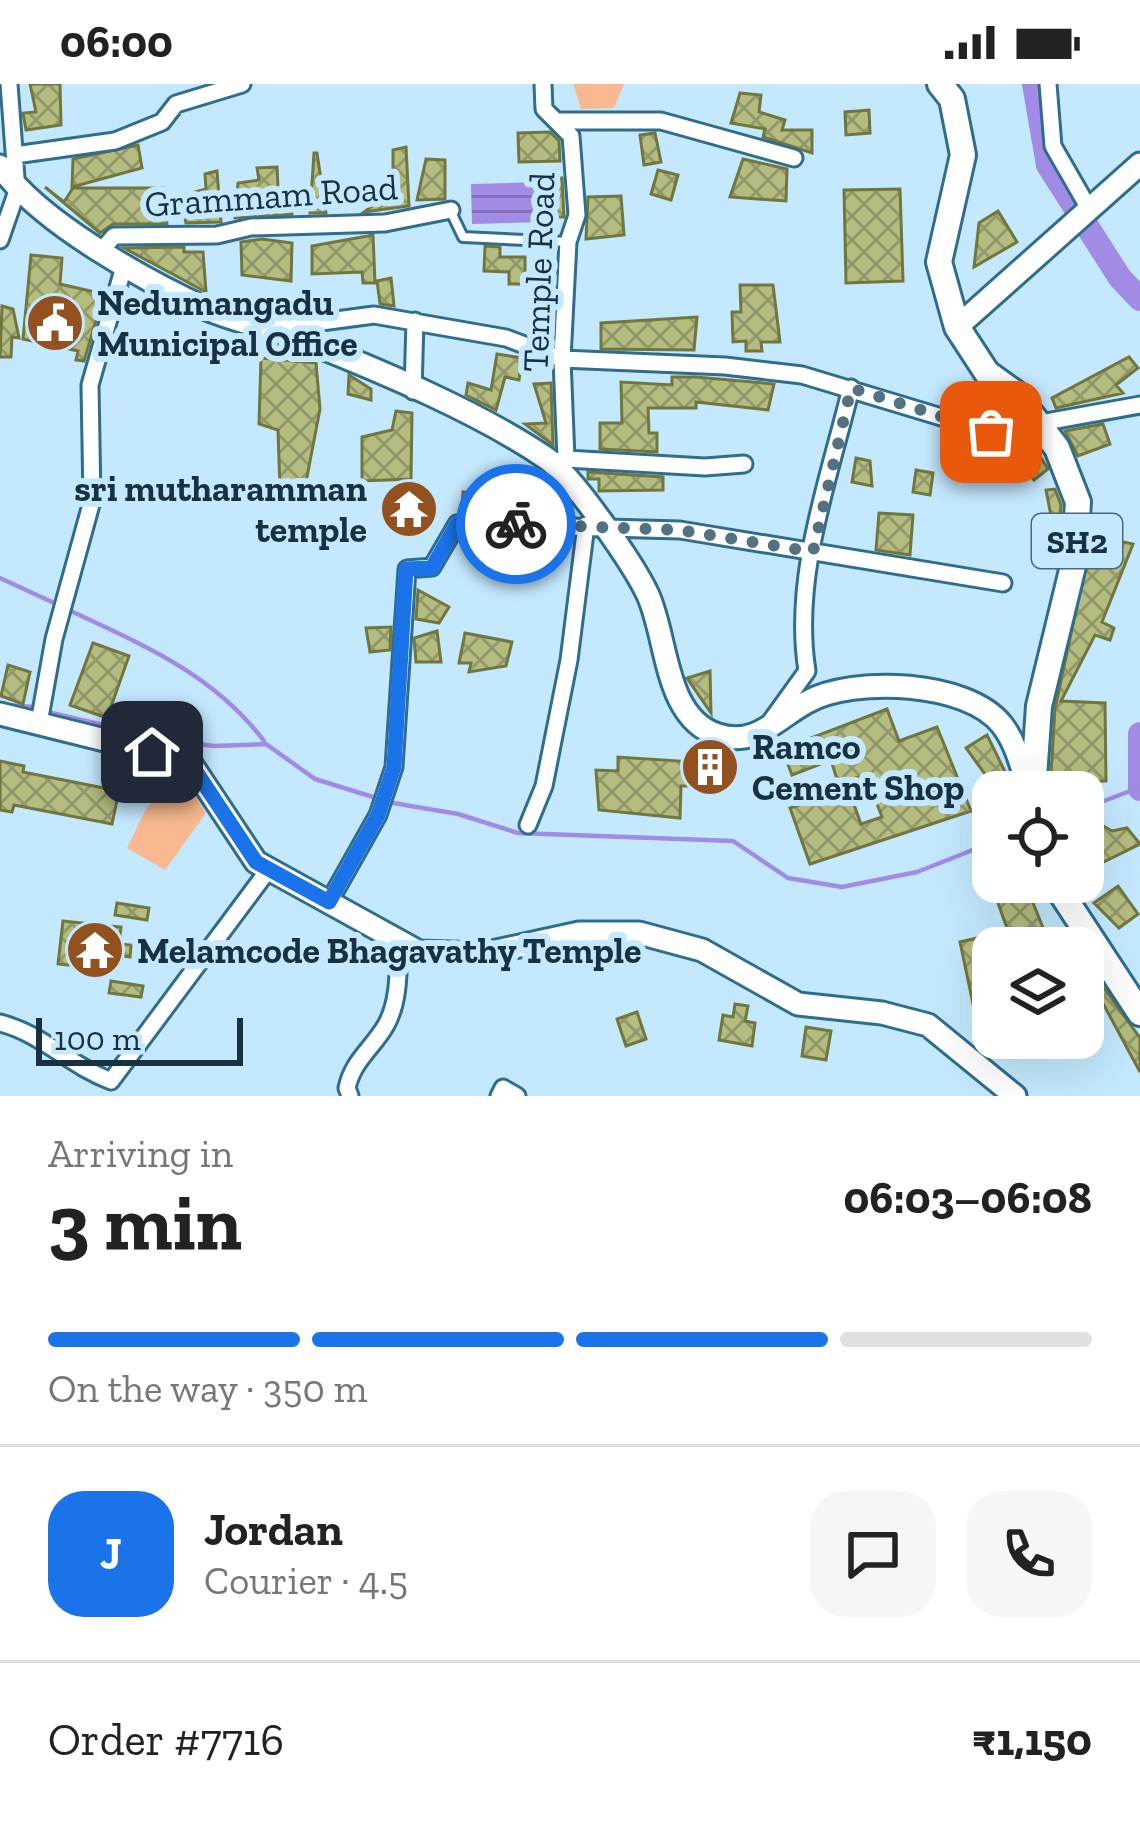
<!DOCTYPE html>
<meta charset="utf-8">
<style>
body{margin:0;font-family:"Zilla Slab",serif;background:#f6f6f6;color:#222;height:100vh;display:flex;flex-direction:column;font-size:45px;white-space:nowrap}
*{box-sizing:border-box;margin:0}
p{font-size:39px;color:#767676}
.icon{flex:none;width:66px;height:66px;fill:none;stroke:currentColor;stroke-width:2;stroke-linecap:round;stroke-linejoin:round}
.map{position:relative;height:1012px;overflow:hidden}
.panel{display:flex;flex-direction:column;background:#fff;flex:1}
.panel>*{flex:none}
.fabs{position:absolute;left:972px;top:687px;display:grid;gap:24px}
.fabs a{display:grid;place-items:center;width:132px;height:132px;border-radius:24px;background:#fff;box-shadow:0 12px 48px #0002;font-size:60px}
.scale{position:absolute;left:36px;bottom:30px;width:207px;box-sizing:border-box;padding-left:12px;border:6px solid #17313f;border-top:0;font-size:33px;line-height:42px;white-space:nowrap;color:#17313f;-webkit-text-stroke:9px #c4e9ff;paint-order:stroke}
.pin{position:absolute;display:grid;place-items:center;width:102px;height:102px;color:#fff;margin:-51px;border-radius:24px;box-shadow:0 6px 18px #0006}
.courier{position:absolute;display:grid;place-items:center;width:120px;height:120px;margin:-60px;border:9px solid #1a73e8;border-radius:50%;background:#fff;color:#222;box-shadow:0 3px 15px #0007}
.head em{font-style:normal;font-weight:700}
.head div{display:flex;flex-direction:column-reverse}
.head{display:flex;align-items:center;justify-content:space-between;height:204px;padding:0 48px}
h1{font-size:78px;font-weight:700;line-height:90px}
.bar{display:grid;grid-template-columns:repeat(4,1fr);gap:18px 12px;align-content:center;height:144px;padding:0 48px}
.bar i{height:15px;border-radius:9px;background:#e0e0e0}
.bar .selected{background:#1a73e8}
.bar p{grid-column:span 4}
.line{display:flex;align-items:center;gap:30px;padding:0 48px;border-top:3px solid #e0e0e0}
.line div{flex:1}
.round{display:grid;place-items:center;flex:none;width:126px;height:126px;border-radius:36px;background:#f6f6f6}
.status{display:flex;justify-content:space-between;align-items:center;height:84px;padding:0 60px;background:#fff;direction:ltr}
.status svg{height:33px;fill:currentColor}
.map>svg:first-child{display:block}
.park{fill:#f8b990}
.water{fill:url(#water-rules)}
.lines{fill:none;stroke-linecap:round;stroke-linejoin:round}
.stream{stroke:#a18be4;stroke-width:4.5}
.river{stroke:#a18be4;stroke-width:24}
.building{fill:url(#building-cross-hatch);stroke:#71773c;stroke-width:3}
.service-casing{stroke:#2f6d8d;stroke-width:14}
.minor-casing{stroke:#2f6d8d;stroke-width:21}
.secondary-casing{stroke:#2f6d8d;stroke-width:27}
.primary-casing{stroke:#2f6d8d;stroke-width:30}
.service{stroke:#fff;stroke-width:8}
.minor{stroke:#fff;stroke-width:15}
.secondary{stroke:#fff;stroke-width:21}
.primary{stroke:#fff;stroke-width:24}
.done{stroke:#547182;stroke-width:12;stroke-dasharray:0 21.6}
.route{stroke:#1a73e8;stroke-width:15}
.labels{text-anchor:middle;stroke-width:12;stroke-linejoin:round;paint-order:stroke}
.shield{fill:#c4e9ff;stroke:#4b6879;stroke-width:3}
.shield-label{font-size:33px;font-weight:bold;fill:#17313f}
.street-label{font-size:36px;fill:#17313f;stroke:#c4e9ff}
.poi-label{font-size:36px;font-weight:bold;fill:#17313f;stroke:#c4e9ff;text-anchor:start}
</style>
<div class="status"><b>06:00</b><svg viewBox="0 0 49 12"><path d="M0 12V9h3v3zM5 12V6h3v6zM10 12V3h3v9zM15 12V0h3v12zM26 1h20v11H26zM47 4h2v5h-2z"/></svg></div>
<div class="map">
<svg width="1140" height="1012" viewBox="0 0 1140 1012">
<defs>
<pattern id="water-rules" width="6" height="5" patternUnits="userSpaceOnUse" patternTransform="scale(3)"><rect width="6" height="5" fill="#a18be4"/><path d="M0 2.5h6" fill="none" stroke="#8272ba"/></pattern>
<pattern id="building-cross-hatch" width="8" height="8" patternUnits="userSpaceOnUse" patternTransform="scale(3)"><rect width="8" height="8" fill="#b5bc80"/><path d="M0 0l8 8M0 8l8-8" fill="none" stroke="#92996a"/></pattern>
</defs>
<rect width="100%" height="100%" fill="#c4e9ff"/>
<path class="park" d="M 573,0 L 624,0 L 614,24 L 581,25 Z
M 182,691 L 206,729 L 165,786 L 127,764 L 147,723 Z"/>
<path class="water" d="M 544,98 L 545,138 L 472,140 L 471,100 Z"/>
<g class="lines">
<path class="stream" d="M 0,494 L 52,518
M 73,528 C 146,562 215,592 264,657
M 6,621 L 34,623
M 52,629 L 167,656 L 214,662 L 266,660 L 315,695 L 373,713
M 393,719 L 458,730 L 518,749 L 733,757 L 788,794 L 842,803 L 917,788 L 993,758
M 1083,725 L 1138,704"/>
<path class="river" d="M 1034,0 L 1048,81 L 1120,194 L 1140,215
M 1140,650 L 1140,705"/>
</g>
<path class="building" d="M 30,0 L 60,0 L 61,41 L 26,46 L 23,29 L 36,28 Z
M 740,9 L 761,11 L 759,28 L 785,36 L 782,46 L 812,46 L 812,69 L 763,53 L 765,45 L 731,39 Z
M 869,26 L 870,49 L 846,51 L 845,28 Z
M 550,48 L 559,57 L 560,77 L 519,78 L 518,49 Z
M 655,49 L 661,78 L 644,81 L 640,51 Z
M 138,61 L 142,84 L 72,103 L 73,75 Z
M 406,63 L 409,122 L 364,128 L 372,122 L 371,107 L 393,105 L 393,66 Z
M 314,69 L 317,69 L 326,129 L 310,129 Z
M 426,75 L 445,76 L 445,115 L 417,116 Z
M 743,75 L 787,85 L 786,117 L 730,113 Z
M 277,83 L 278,103 L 292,106 L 292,130 L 235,134 L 238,99 L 259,96 L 257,84 Z
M 658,86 L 678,91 L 671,116 L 651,110 Z
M 217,87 L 221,138 L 186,139 L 180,112 L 206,105 L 205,90 Z
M 552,94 L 562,94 L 564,133 L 553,133 Z
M 45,103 L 64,118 L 73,104 L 163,104 L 167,140 L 113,140 L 100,149 Z
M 900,105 L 903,197 L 846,199 L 844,106 Z
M 621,112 L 624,151 L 586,155 L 588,113 Z
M 998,127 L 1017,158 L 974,183 L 979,139 Z
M 373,151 L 375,199 L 363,199 L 362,188 L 312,190 L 312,162 Z
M 262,155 L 292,159 L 291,197 L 242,191 L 241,158 Z
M 485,162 L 500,163 L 500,173 L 525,173 L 525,200 L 509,200 L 509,188 L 484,187 Z
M 184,163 L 184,168 L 203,168 L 206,208 L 124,164 Z
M 31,171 L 62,174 L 60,200 L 104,210 L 84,277 L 76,276 L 78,267 L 23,255 Z
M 391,194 L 393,212 L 394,222 L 380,220 L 377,197 Z
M 740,201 L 773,201 L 780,258 L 761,258 L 762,267 L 746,267 L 746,257 L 733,258 L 732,228 L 741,228 Z
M 2,222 L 13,225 L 19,254 L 12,253 L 11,273 L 0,273 Z
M 553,224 L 551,258 L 535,251 L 539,225 Z
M 697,233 L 694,266 L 601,265 L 601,239 Z
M 497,270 L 522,274 L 519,296 L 505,293 L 496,326 L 466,311 L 468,299 L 491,306 Z
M 1129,273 L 1138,284 L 1116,301 L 1123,309 L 1056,324 L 1052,314 Z
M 261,274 L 316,279 L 320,325 L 303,414 L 280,406 L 278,346 L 259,340 Z
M 349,291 L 371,305 L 371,316 L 348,310 Z
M 672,293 L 696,293 L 774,300 L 768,326 L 696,318 L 696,324 L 648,324 L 649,349 L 657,349 L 657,368 L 600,365 L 600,339 L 622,339 L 621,298 L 672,301 Z
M 551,299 L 553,361 L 525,340 L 546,339 L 534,300 Z
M 396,327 L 412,329 L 411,395 L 362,397 L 362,353 L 392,346 Z
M 1103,340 L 1110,360 L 1078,372 L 1065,347 Z
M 1028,353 L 1048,385 L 1034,396 L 1022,379 L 1006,390 L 996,377 Z
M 856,374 L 870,377 L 872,402 L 852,398 Z
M 916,386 L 933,389 L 930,411 L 913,408 Z
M 588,388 L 663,393 L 663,406 L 599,407 L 599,395 L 588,395 Z
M 550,405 L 558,410 L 554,429 L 462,428 L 463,408 L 517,413 Z
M 1055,405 L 1061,421 L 1056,484 L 1045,482 L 1052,437 L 1046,406 Z
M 879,429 L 913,431 L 910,471 L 876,466 Z
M 1092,451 L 1133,460 L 1102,538 L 1114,544 L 1110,556 L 1095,551 L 1061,617 L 1105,619 L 1106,697 L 1059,698 L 1059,704 L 1050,705 L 1055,625 Z
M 418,506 L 449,523 L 439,539 L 416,535 Z
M 391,543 L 390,566 L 370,568 L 366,544 Z
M 437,547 L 441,578 L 416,578 L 414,554 Z
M 465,549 L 512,558 L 506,582 L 469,588 L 471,579 L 459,579 Z
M 93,559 L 129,572 L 107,634 L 70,621 Z
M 8,581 L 30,588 L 23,620 L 1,612 Z
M 710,587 L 711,629 L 687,594 Z
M 887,625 L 899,657 L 937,643 L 971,727 L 810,780 L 790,724 L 848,704 L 861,740 L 882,733 L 866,691 L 838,699 L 831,676 L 792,691 L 782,665 Z
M 987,651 L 1011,700 L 998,708 L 966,664 Z
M 709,663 L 726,668 L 726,702 L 681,702 L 680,734 L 599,726 L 596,686 L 618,687 L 618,673 L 693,678 L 693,664 Z
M 0,677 L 24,682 L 23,688 L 119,707 L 112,740 L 14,721 L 12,728 L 0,726 Z
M 1100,740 L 1112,747 L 1127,744 L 1140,760 L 1083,788 L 1083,748 Z
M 1007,798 L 1028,798 L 1040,815 L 1033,819 L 1050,861 L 1065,851 L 1074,864 L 993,864 L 993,931 L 976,934 L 960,858 L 1008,847 L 993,805 Z
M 1118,802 L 1138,830 L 1119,844 L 1094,819 Z
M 117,819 L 149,824 L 147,836 L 115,831 Z
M 63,837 L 121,843 L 119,860 L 131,861 L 130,873 L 117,871 L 115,886 L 58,880 Z
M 1092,887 L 1140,954 L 1140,988 L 1099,912 L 1093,917 L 1083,903 L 1083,894 Z
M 111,897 L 143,902 L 141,913 L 109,909 Z
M 735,920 L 748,922 L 745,937 L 755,939 L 752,962 L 719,956 L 723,931 L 733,933 Z
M 637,928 L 646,955 L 626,962 L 617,935 Z
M 806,943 L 831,947 L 826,976 L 802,972 Z"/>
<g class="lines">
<g class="service-casing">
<path id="service" d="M 451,128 L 463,153 L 568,158"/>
</g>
<g class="minor-casing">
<path id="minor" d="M 543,0 L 544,25 L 571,52 L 577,131 L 568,158 L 562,275 L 566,375 L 552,378
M 1048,0 L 1053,62 L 1088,123
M 556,37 L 661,37 L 794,74
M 15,71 L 115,57 L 162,38 L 176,20 L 242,0
M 0,156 L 17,107 L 9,0
M 102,166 L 114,152 L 217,151 L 251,143 L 385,139 L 451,126
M 276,244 L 374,231 L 506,254 L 562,275 L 725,282 L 802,291 L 991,348 L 1140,321
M 413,307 L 415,237
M 566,375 L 705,383 L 744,380
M 39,639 L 54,555 L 92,417 L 90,301 L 125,179
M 768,641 L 807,587 C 792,493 829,395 851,304
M 528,741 L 544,702 L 569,576 L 586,441
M 329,818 L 378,731 L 394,683 L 407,485 L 432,483 L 457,440 L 680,446 L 1003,499
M 0,939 C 43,950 67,980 111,997 L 269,785
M 350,1012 L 347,1004 C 353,976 373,964 386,941 C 400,916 398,884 399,857
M 499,1012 L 503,1004 L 517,1012"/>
</g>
<g class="secondary-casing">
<path id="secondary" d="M 0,82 C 39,138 144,196 207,225 C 240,239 277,245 310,259 C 385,289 480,329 546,374 C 573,392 634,481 648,511 C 668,555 664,634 718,651 C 756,663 777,634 807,618 C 854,592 968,597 1002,641 C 1017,660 1022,686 1030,708
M 957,243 L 1140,80
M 0,630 L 189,677 L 256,778 L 419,868 L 483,870 L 579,849 L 639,849 L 702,866 L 798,920 L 882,929 L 928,941 L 1015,1012"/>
</g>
<g class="primary-casing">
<path id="primary" d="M 940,0 L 952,15 L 963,71 L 939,178 L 957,243 L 987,289 L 1015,309 L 1057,364 L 1078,418 L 1074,478 L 1039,622 L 1033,708
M 1054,798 L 1140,929"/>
</g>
<use href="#service" class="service"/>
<use href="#minor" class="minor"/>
<use href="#secondary" class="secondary"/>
<use href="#primary" class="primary"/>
</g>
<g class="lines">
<path class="done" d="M 516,440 L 680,446 L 813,468 L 851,304 L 991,348"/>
<path class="route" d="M 152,668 L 189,677 L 256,778 L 329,818 L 378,731 L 394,683 L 406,485 L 432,484 L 457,440 L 516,440"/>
</g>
<defs>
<g id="civic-disc" transform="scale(3)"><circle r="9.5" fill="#93511f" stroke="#c4e9ff"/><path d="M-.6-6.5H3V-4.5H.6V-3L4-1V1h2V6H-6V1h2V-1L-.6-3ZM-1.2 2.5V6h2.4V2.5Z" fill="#fff"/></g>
<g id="temple-disc" transform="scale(3)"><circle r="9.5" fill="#93511f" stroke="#c4e9ff"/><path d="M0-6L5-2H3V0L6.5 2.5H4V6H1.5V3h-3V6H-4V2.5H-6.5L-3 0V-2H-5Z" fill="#fff"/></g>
<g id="building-disc" transform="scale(3)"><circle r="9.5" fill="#93511f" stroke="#c4e9ff"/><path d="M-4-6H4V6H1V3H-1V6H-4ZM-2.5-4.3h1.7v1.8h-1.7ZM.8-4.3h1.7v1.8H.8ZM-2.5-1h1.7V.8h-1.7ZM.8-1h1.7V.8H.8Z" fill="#fff"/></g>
</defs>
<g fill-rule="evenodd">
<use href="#civic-disc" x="55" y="239"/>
<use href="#temple-disc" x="409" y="425"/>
<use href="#building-disc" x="710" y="683"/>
<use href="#temple-disc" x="95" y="866"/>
</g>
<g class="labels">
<rect class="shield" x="1032" y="430" width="90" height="54" rx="9"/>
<g class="shield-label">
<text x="1077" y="469">SH2</text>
</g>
<g class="street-label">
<text transform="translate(271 111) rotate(-4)" y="13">Grammam Road</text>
<text transform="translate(538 188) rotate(-88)" y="13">Temple Road</text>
</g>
<g class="poi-label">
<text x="97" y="231">Nedumangadu<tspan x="97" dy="41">Municipal Office</tspan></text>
<text x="367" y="417" text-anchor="end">sri mutharamman<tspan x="367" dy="41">temple</tspan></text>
<text x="752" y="675">Ramco<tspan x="752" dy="41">Cement Shop</tspan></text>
<text x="137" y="879">Melamcode Bhagavathy Temple</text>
</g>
</g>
</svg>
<div class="fabs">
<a><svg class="icon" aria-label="locate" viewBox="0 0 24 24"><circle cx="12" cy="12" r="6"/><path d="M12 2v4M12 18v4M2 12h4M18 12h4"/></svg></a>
<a><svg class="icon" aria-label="layers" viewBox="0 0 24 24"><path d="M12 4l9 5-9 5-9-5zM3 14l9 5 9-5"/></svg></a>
</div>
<div class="scale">100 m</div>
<div class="pin" style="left:991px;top:348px;background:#ea580c"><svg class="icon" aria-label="bag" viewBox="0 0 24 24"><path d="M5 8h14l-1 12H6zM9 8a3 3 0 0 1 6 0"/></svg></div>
<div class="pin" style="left:152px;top:668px;background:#1f2937"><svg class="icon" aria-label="home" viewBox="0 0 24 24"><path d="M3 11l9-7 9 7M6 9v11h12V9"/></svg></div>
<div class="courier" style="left:516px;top:440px"><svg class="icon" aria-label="bike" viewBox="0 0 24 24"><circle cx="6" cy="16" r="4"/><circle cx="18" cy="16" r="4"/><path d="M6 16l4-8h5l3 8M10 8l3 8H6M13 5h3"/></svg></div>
</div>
<section class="panel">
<div class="head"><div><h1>3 min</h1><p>Arriving in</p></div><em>06:03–06:08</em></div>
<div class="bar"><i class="selected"></i><i class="selected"></i><i class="selected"></i><i></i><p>On the way · 350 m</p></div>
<div class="line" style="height:216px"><b class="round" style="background:#1a73e8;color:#fff">J</b><div><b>Jordan</b><p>Courier · 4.5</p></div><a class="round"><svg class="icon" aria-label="chat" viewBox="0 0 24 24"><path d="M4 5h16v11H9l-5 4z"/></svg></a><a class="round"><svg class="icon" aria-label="phone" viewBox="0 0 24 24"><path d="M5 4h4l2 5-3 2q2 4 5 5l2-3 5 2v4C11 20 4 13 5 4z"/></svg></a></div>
<div class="line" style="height:156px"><div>Order #7716</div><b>₹1,150</b></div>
</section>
